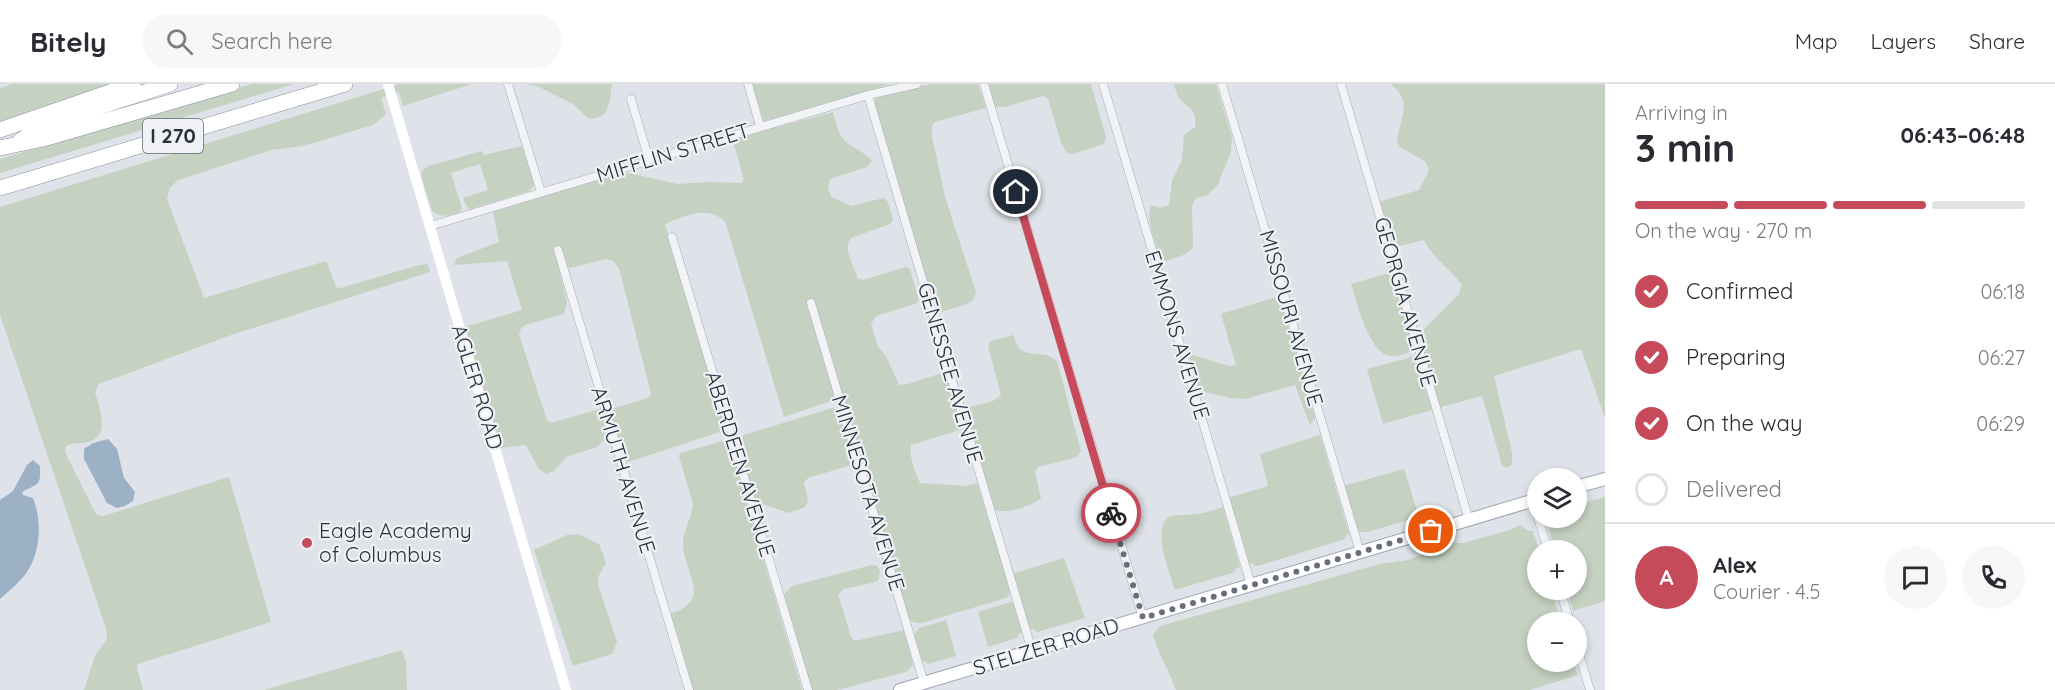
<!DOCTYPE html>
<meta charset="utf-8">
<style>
body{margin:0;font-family:Quicksand,sans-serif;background:#f7f7f7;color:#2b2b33;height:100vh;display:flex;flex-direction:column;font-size:22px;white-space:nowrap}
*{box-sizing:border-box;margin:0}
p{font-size:20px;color:#7c7c81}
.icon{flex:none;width:33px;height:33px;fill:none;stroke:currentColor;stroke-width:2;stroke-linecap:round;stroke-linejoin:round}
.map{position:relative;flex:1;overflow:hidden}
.panel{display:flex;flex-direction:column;background:#fff;width:450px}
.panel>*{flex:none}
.tools{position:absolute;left:1527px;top:384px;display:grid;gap:12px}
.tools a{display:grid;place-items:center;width:60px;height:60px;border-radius:50%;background:#fff;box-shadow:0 3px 9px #0003;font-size:30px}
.pin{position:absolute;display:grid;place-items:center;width:51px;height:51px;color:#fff;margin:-26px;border:3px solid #fff;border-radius:50%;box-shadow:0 2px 6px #0007}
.courier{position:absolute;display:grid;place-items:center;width:60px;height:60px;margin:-30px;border:4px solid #c74a5b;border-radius:50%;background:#fff;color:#222;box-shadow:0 2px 8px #0007}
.headline em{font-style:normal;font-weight:700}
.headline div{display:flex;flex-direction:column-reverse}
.headline{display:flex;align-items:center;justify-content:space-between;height:102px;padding:0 30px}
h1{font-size:39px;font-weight:700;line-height:45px}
.bar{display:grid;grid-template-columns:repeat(4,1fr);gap:9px 6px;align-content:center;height:72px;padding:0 30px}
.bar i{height:8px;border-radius:4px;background:#e1e1e2}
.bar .active{background:#c74a5b}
.bar p{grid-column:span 4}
.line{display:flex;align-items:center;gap:15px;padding:0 30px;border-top:2px solid #e1e1e2}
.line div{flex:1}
.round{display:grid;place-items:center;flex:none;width:63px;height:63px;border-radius:32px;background:#f7f7f7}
ol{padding:0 30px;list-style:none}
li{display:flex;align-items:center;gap:18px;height:66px}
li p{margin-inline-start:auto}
li .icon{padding:6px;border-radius:50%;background:#c74a5b;color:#fff;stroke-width:4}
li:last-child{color:#7c7c81}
li i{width:33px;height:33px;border:3px solid #e1e1e2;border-radius:50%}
header{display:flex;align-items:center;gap:36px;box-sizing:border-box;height:84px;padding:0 30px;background:#fff;border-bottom:2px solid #e1e1e2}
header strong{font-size:28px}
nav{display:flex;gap:33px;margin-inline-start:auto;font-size:21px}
.search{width:420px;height:54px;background:#f7f7f7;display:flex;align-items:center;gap:15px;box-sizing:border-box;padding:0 21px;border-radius:33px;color:#7c7c81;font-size:22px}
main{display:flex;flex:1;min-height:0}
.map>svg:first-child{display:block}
.green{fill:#c5d1c1}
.water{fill:#9cb0c6}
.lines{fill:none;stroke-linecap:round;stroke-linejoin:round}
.minor-casing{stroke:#a5a9b2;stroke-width:9}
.primary-casing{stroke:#9fa7b3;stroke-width:14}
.motorway-casing{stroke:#87909d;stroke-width:16}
.minor{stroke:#f2f3f6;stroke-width:8}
.secondary{stroke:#fff;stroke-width:10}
.primary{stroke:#fff;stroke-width:12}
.motorway{stroke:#fff;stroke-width:15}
.done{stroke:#696e7a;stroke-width:6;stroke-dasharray:0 10.8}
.route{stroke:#c74a5b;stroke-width:8}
.poi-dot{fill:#c74a5b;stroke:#eff1f5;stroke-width:2}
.labels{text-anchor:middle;stroke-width:4.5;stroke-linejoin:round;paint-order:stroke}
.shield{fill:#eff1f5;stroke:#646a75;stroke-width:1.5}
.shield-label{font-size:20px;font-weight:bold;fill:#29303e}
.street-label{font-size:21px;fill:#29303e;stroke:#eff1f5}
.poi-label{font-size:21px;fill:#29303e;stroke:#eff1f5;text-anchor:start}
</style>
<header>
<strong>Bitely</strong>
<div class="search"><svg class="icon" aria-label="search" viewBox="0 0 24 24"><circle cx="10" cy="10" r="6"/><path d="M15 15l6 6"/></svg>Search here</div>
<nav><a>Map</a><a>Layers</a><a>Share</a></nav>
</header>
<main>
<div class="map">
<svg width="1605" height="606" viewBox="0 0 1605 606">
<rect width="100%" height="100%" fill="#dfe2e8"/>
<path class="green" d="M 12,0 L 125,0 L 0,40 L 0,4 Z
M 252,0 L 294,0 L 0,89 L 0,75 Z
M 400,0 L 472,0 L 403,22 L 399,8 L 381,14 L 386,30 L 373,41 L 303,62 L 272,66 L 178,96 L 170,104 L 167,115 L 204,214 L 326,177 L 337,205 L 419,181 L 428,180 L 430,188 L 234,250 L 99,300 L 95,308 C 99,323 111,351 89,358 C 81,360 73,358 66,362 L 65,368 L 96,430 L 103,432 L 229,393 L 271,538 L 138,580 L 137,584 L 143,606 L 84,606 L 95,572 L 107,555 L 106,544 L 0,231 L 0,123 Z
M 526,0 L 612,0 C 609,18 611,36 588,34 L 573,20 L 537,2 Z
M 752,0 L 891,0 L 764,37 Z
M 935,0 L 978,0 L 986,24 L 935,38 L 932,41 L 932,52 L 945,113 L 976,208 L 974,215 L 967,220 L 941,228 L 934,225 L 874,17 C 883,5 920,2 935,0 Z
M 986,0 L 1091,0 L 1106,53 L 1104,60 L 1072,70 L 1067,69 L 1062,61 L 1048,15 L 1043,12 L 1005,23 L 992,23 Z
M 1174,0 L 1216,0 L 1232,54 L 1231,68 L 1217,102 L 1206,112 L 1196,114 L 1192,122 L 1193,163 L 1186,170 L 1166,177 L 1161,174 C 1156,162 1145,133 1151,121 L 1160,124 L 1169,121 L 1172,97 L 1182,76 L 1184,51 L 1195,43 C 1197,23 1190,27 1179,14 C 1177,11 1175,4 1174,0 Z
M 1391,0 L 1605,0 L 1605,334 L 1581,265 L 1494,292 L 1512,369 L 1512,381 L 1507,384 L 1502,381 L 1482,312 L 1438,324 L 1416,248 L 1423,246 L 1459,210 L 1462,201 C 1450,185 1433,174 1424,156 L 1392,164 L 1378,118 L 1419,106 L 1429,86 L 1426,78 L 1400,63 L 1397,57 C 1400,32 1414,19 1391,0 Z
M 833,28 C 835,35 837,45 841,52 C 847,63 864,66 872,77 L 867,83 L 830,95 L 828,103 L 831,113 L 851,122 L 884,114 L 888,118 L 893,136 L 890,140 L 851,154 C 842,165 854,182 858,195 L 863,196 L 906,183 L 910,185 L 919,217 L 915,220 L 876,232 L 871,240 L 878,263 L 886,272 L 899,301 L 908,300 L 945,288 L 963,345 L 911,361 C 909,373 915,388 920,399 L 966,402 L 977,399 L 1010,505 L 1009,511 L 1006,514 L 922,539 L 916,539 L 909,536 L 808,217 L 837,315 L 784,333 L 725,137 C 706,121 685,132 665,140 L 726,346 L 628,378 L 623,375 L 608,326 L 648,314 L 651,310 L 619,184 L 613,177 L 606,175 L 570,184 L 566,181 L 558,182 L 567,218 L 564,230 L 525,241 L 521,244 L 519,251 L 547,336 L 550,339 L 600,325 L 609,355 L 602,357 L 597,363 L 566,373 L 554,387 L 546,390 L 539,385 L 526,361 L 501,364 L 465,243 L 522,226 L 507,177 L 454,181 L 457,174 L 499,158 L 493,128 L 615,89 L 634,90 L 677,100 L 710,98 L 741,99 L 744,96 L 734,60 L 737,54 Z
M 522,62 L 534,100 L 533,103 L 529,107 L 470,125 L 467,123 L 463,114 L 488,106 L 480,80 L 451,89 L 462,124 L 459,129 C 449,131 440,135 432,127 L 421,92 L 422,87 L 428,82 L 482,67 L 484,71 Z
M 1392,188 L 1414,266 C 1407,269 1399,273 1391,272 C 1369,271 1357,218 1351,200 Z
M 1279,212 L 1315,334 L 1310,341 L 1295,301 L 1245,315 L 1231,314 L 1205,308 L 1198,302 L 1190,279 L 1190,270 L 1229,282 L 1236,281 L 1221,230 Z
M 1013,251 C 1015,255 1016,261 1019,264 C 1029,274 1046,266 1057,277 L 1081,367 L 1077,373 L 1038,383 L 1035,388 L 1041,414 C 1031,423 1006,430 993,426 L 963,325 L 993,317 L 1001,311 L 988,262 L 991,257 Z
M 1415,272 L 1432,326 L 1383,340 L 1367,285 Z
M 832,324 L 837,325 L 840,330 L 855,380 L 808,394 L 804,399 L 808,418 L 805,423 L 789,429 L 754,417 L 736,359 L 738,355 L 744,351 Z
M 1320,351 L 1349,450 L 1346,451 L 1345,455 L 1261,481 L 1254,482 L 1252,479 L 1248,481 L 1228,414 L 1268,402 L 1260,370 Z
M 723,357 L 730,363 L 802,606 L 691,606 L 670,530 C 714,516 684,490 683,460 C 683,446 692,434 693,420 L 679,372 L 680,369 Z
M 1404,385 L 1419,433 L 1367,448 L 1360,448 L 1356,444 L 1343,402 Z
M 1605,413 L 1605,517 L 1573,527 L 1567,506 L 1576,506 L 1576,466 L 1555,466 L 1547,440 L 1550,439 L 1550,434 L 1576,434 L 1577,421 Z
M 1223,423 L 1240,483 L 1236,484 L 1235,488 L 1175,506 C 1170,491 1152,445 1168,434 C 1171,431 1177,431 1182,431 C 1197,431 1209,428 1223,423 Z
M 1519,441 L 1529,447 L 1533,447 L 1539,466 L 1538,466 L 1538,506 L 1551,506 L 1561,538 L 1538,538 L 1538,578 L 1573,578 L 1578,591 L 1530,606 L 1176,606 C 1169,587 1159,571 1153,551 L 1160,542 L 1380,480 L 1408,476 L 1451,459 L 1463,459 L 1510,446 Z
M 578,450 L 599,460 L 606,479 L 598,493 L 599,504 L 617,558 L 612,570 L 573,582 L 534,466 L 567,451 Z
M 1064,474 L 1085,534 L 1037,548 L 1034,545 L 1030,546 L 1012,490 Z
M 872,481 L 877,482 L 880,487 L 879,495 L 876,498 L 844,505 L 838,510 L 851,553 L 855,557 L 904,546 L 913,581 L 906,588 L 837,606 L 810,606 L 783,517 L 785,509 L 792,502 Z
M 1010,518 L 1014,519 L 1022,548 L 1019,550 L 1017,554 L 988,563 L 978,528 Z
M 946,536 L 956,572 L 928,580 L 925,577 L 920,579 L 914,551 L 919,544 Z
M 402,566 L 406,578 L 407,606 L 264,606 Z"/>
<path class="water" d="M 108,355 L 117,365 L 124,394 L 135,408 L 133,417 L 125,422 L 117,424 L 107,419 L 84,375 L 84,365 L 93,359 Z
M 33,376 L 40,382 C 41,403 38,399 22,408 L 23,411 L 33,414 C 42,437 41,467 27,488 C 20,498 9,507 0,515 L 0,416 L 13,407 L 27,381 Z"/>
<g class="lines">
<g class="minor-casing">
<path id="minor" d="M 508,0 L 541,108
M 748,0 L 760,42
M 984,0 L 1143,534
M 1103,0 L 1251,501
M 1222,0 L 1360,468
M 1341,0 L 1469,436
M 868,11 L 1032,567
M 631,15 L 649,76
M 430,142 L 868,11 L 917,0
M 672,153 L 808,606
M 558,166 L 689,606
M 811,219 L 924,599
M 1538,434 L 1548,466
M 1560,506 L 1570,538
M 1576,560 L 1590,606"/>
</g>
<g class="primary-casing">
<path id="primary" d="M 1576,403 L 1605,395
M 900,606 L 1538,415"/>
</g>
<g class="motorway-casing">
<path id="motorway" d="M 0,46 L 133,0
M 20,57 L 43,41 L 170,0
M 0,64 L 43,55 L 232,0
M 0,104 L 345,0"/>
</g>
<use href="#minor" class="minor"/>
<path class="secondary" d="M 388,0 L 566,606"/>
<use href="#primary" class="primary"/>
<use href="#motorway" class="motorway"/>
</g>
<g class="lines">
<path class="done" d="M 1111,429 L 1143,534 L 1431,447"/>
<path class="route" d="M 1016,108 L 1111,429"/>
</g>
<circle class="poi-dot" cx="307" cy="459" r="6"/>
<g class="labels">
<rect class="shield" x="143" y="35" width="60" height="34" rx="4.5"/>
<g class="shield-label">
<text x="173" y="59">I 270</text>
</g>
<g class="street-label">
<text transform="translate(673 69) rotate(-17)" y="7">MIFFLIN STREET</text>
<text transform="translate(1405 218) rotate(74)" y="7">GEORGIA AVENUE</text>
<text transform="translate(1291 234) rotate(74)" y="7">MISSOURI AVENUE</text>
<text transform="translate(1177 251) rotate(73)" y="7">EMMONS AVENUE</text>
<text transform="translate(950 289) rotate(74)" y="7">GENESSEE AVENUE</text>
<text transform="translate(477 303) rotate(73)" y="7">AGLER ROAD</text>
<text transform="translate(740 380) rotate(73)" y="7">ABERDEEN AVENUE</text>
<text transform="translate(623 386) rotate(73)" y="7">ARMUTH AVENUE</text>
<text transform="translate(868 409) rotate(73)" y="7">MINNESOTA AVENUE</text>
<text transform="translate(1046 563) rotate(-17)" y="7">STELZER ROAD</text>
</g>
<g class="poi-label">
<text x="319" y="454">Eagle Academy<tspan x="319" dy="24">of Columbus</tspan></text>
</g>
</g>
</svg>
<div class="tools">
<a><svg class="icon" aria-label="layers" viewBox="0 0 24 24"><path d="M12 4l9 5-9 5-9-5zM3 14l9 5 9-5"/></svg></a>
<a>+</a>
<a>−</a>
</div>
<div class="pin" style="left:1431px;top:447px;background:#ea580c"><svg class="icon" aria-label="bag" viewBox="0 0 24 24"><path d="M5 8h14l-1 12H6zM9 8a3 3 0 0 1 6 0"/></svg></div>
<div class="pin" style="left:1016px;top:108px;background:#1f2937"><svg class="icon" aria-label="home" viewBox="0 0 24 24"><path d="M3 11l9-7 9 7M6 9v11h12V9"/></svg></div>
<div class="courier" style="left:1111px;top:429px"><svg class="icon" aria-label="bike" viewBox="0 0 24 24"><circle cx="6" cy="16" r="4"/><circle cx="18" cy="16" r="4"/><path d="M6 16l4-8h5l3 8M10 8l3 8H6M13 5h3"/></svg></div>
</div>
<section class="panel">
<div class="headline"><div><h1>3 min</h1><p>Arriving in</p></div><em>06:43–06:48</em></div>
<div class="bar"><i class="active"></i><i class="active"></i><i class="active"></i><i></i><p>On the way · 270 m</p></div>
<ol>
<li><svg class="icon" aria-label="check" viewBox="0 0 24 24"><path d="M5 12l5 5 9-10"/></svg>Confirmed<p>06:18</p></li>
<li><svg class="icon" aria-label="check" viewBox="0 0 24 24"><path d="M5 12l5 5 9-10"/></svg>Preparing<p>06:27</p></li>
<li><svg class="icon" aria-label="check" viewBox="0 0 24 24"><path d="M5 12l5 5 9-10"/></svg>On the way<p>06:29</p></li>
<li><i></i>Delivered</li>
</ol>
<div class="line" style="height:108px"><b class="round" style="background:#c74a5b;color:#fff">A</b><div><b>Alex</b><p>Courier · 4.5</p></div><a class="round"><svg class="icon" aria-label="chat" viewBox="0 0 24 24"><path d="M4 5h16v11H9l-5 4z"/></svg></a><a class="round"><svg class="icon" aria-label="phone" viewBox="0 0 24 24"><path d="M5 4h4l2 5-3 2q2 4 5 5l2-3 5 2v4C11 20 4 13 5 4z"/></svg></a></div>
</section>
</main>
